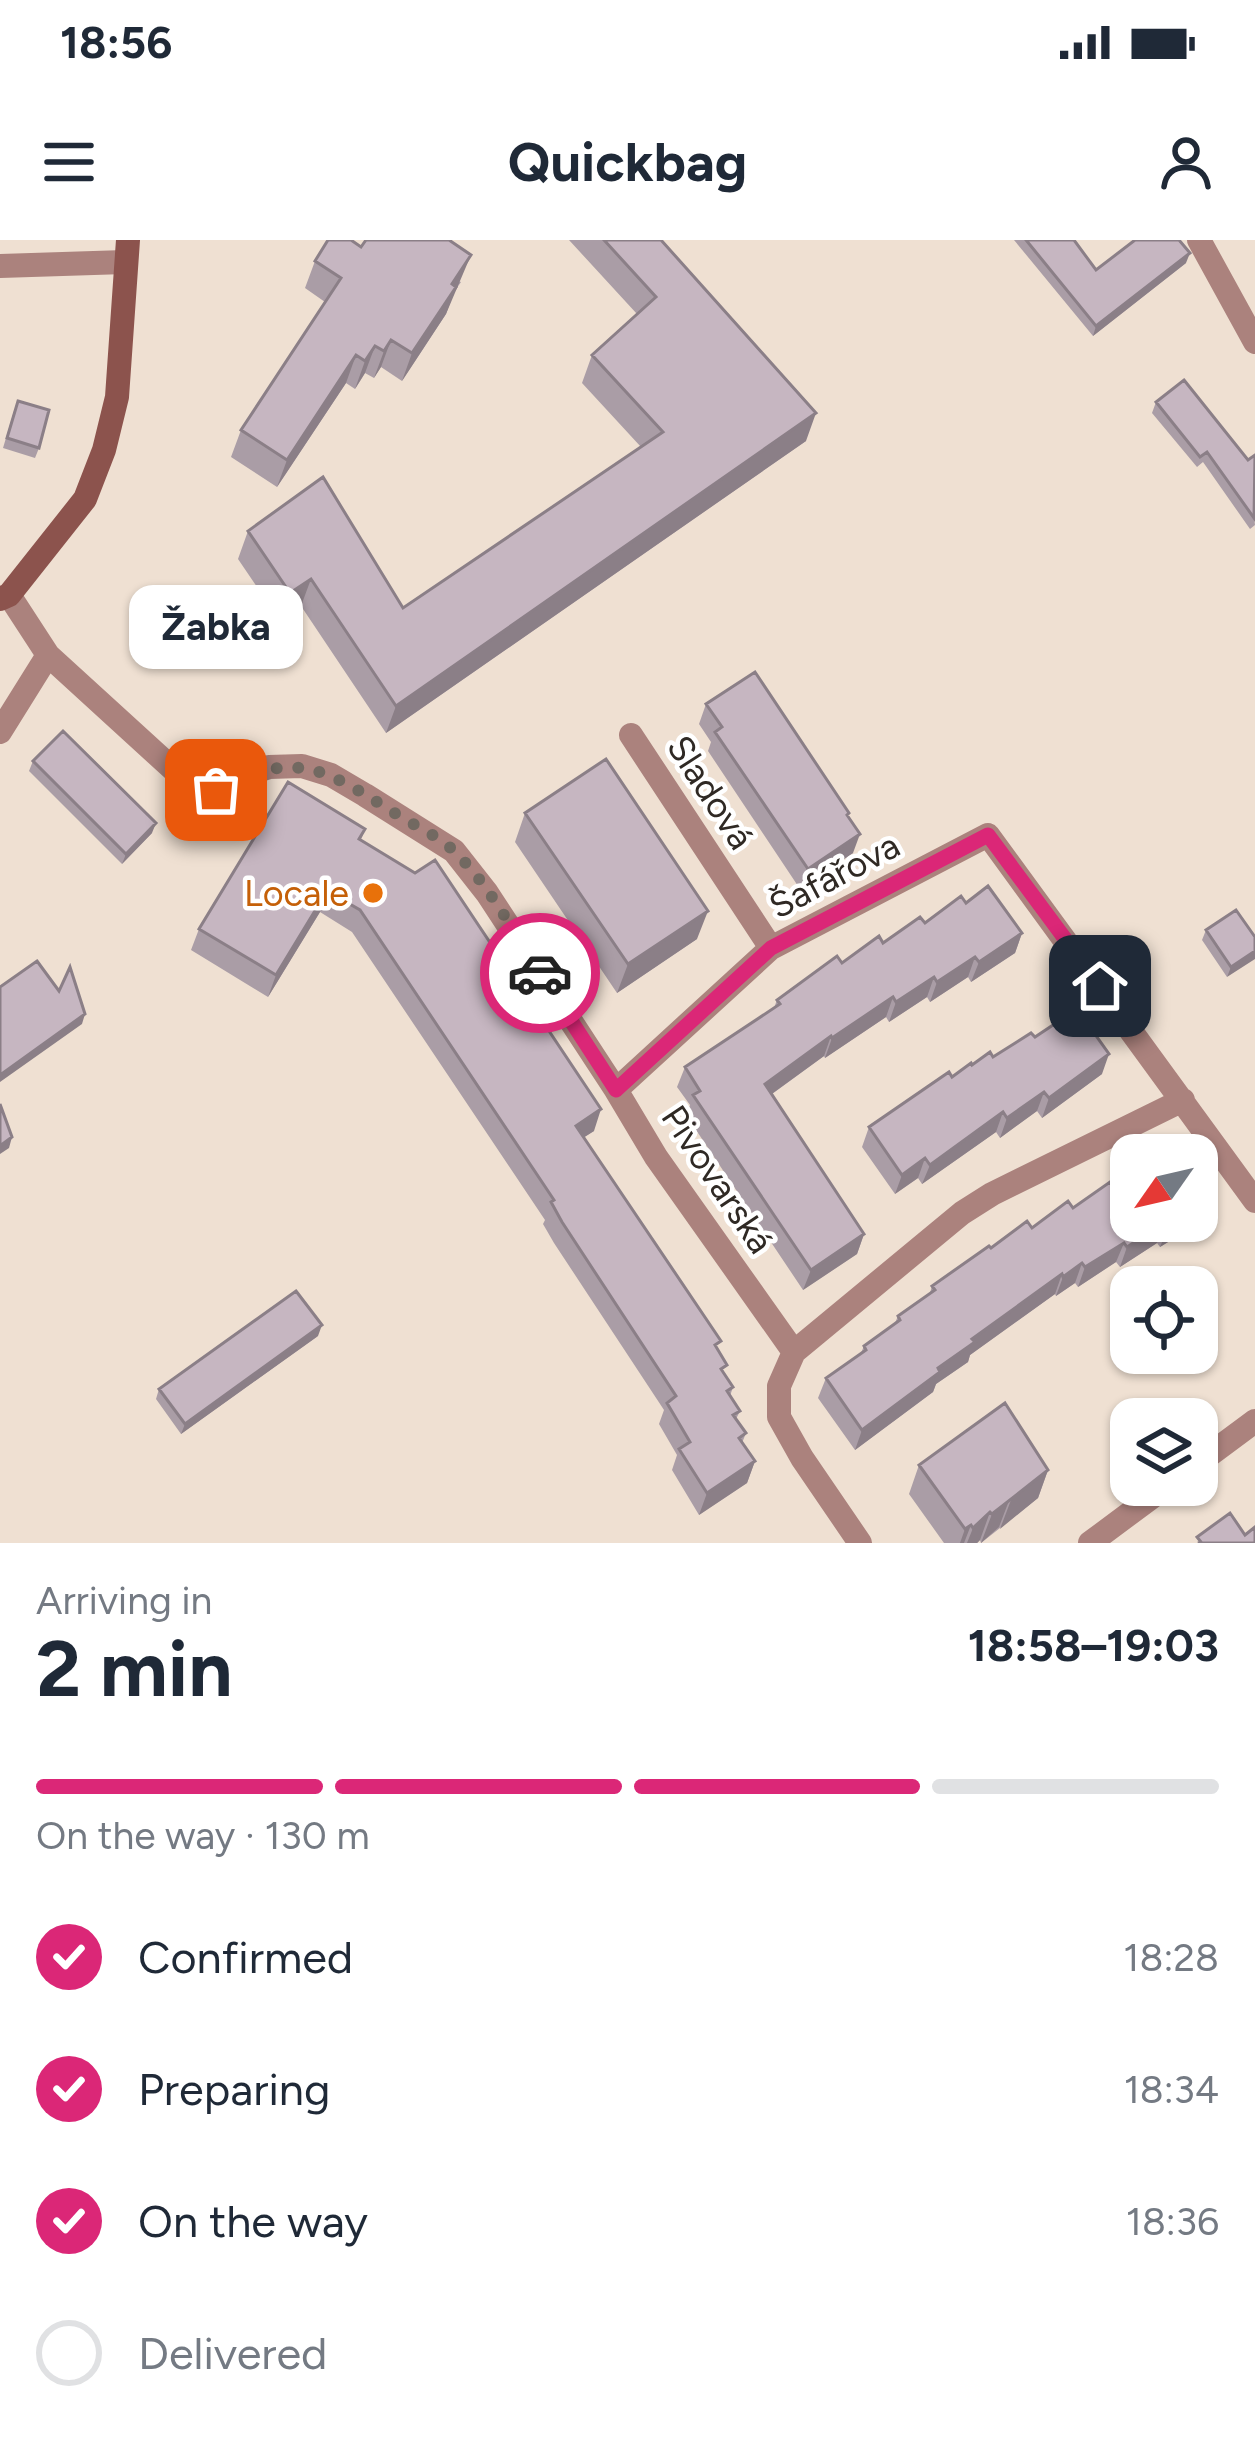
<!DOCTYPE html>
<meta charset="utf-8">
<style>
body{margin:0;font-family:Figtree,sans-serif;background:#f6f6f7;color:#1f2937;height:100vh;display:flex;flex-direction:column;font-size:45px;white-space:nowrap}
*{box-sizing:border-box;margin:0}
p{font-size:39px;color:#747a83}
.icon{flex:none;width:66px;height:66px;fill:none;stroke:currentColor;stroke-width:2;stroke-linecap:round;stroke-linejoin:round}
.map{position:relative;height:1303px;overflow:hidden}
.panel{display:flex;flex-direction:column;background:#fff;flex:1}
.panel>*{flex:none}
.needle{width:78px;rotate:236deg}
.controls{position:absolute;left:1110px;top:894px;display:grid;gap:24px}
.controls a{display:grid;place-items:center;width:108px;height:108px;border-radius:24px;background:#fff;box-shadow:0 3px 9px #0004;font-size:60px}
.pin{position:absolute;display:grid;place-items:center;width:102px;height:102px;color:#fff;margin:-51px;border-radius:24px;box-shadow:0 6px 18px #0006}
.courier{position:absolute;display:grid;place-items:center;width:120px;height:120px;margin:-60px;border:9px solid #db2777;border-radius:50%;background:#fff;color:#222;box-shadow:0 3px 15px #0007}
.bubble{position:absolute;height:84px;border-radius:24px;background:#fff;box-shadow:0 3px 9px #0004;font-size:39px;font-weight:700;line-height:84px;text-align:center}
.headline em{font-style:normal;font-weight:700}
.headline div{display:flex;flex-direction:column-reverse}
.headline{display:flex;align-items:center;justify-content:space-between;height:204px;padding:0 36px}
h1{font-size:78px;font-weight:700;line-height:90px}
.bar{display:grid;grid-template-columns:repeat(4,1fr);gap:18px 12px;align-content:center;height:144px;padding:0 36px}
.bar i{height:15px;border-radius:9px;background:#e0e1e3}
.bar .current{background:#db2777}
.bar p{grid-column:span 4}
ol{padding:0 36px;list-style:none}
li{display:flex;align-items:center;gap:36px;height:132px}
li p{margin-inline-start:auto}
li .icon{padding:12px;border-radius:50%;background:#db2777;color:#fff;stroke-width:4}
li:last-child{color:#747a83}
li i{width:66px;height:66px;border:6px solid #e0e1e3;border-radius:50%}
.status{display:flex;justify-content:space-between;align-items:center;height:84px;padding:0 60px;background:#fff;direction:ltr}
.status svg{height:33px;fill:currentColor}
header{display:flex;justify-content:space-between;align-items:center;height:156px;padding:0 36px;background:#fff;font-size:54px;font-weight:700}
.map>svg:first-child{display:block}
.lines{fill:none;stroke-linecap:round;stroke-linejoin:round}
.street{stroke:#ab827d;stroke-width:24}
.secondary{stroke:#8c534d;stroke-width:24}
.wall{fill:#aa9da6}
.shaded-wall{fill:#8b7f87}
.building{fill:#c6b6c1;stroke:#8b7f87;stroke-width:3}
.done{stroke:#726961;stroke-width:12;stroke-dasharray:0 21.6}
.route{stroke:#db2777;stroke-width:15}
.food-dot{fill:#e8710a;stroke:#fff;stroke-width:4.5}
.labels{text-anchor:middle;stroke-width:9;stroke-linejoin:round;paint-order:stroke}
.street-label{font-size:36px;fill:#2f2924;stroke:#fff}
.food-label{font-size:36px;fill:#c56008;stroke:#fff;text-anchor:end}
</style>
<div class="status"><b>18:56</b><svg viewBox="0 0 49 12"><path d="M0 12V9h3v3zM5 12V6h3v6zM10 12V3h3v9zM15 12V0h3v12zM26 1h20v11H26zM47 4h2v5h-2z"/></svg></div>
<header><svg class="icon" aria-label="menu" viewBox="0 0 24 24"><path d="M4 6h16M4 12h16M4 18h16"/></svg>Quickbag<svg class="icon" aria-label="person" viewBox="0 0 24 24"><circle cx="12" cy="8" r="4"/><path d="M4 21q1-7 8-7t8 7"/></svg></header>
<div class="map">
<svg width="1255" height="1303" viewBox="0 0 1255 1303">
<rect width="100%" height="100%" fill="#efe0d2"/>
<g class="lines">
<path class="street" d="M 1199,0 L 1255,102
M 0,26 L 125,22
M 48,415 L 197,551 L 216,550 L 245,535 L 269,527 L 302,526 L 331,535 L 365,555 L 454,611 L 487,653 L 616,850 L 656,917 L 794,1112 L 962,973 L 992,954 L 1183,860
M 0,492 L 48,415 L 9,355
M 631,495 L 771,708
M 616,850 L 771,708 L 988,595 L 1255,961
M 794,1112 L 779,1146 L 779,1177 L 802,1218 L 860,1303
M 1197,1224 L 1255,1181
M 1090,1303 L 1168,1245"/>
<path class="secondary" d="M 0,359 L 9,355 L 85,259 L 104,210 L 117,157 L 128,0"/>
</g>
<path class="wall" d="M 569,0 L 661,0 L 806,201 L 386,493 L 301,366 L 280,381 L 238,319 L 248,291 L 403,368 L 641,207 L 582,143 L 592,115 L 637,74 Z
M 1014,0 L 1074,0 L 1096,30 L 1186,23 L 1093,96 Z
M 361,7 L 461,42 L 454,52 L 446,74 L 402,141 L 381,127 L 374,138 L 365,133 L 355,149 L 346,143 L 277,247 L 231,217 L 241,190 L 325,62 L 305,48 L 315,21 Z
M 1156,162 L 1248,220 L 1255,285 L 1250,289 L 1203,222 L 1197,227 L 1152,173 Z
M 14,171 L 39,208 L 35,218 L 3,208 Z
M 706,464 L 853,613 L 800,649 L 708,511 L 711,502 L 699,484 Z
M 33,521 L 152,593 L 122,624 L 29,531 Z
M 525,573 L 697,699 L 617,753 L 515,602 Z
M 365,589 L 361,600 L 594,891 L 584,897 L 718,1110 L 724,1133 L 733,1147 L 730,1156 L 740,1171 L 736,1179 L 746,1193 L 742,1203 L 755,1221 L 747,1243 L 699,1275 L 672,1230 L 677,1215 L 659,1184 L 664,1170 L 554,1003 L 543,984 L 545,980 L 352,692 L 320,672 L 268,757 L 191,710 L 199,689 Z
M 966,663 L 1022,693 L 1015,713 L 971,742 L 968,737 L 930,762 L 927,757 L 889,782 L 886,777 L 825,818 L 824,816 L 772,854 L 864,994 L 857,1014 L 803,1050 L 686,875 L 690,865 L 677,847 L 685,827 L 774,768 L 777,760 L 842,723 Z
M 1206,690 L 1255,697 L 1227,737 L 1202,700 Z
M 1035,797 L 1102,834 L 1042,878 L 1037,871 L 1000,898 L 996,892 L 922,944 L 918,938 L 895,954 L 862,907 L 869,887 L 972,825 Z
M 1115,949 L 1212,959 L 1205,979 L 1160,1007 L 1157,1003 L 1120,1027 L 1116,1022 L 1078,1047 L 1075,1043 L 1056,1056 L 1055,1054 L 970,1115 L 968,1122 L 936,1144 L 933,1152 L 855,1210 L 818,1158 L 826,1138 L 861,1113 L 864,1106 L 895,1083 L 898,1076 L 930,1053 L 932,1046 L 991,1008 Z
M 318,1096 L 181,1194 L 156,1159 L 159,1149 Z
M 919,1225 L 1048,1230 L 1038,1258 L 981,1303 L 980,1300 L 977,1303 L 944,1303 L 909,1254 Z"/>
<path class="shaded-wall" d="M 1190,13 L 1186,23 L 1093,96 L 1096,86 Z
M 471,15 L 446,74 L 402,141 L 412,113 L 452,44 Z
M 391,100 L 381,127 L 374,138 L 384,111 Z
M 375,106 L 365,133 L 355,149 L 365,121 Z
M 356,115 L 346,143 L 277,247 L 287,220 Z
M 816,173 L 806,201 L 386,493 L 396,466 Z
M 311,339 L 301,366 L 280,381 L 290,353 Z
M 156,583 L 152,593 L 122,624 L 126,614 Z
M 860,594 L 853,613 L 800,649 L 808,629 Z
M 327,651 L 320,672 L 268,757 L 276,735 Z
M 708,671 L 697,699 L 617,753 L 628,724 Z
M 1022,693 L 1015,713 L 971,742 L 979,722 Z
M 1255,711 L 1255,719 L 1227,737 L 1231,727 Z
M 975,717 L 968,737 L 930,762 L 937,742 Z
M 934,737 L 927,757 L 889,782 L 896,762 Z
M 893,757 L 886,777 L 825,818 L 832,798 Z
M 85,774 L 82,784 L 0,842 L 0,835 Z
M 831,796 L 824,816 L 758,864 L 765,844 Z
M 1109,814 L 1102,834 L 1042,878 L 1049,858 Z
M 1044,852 L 1037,871 L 1000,898 L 1007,878 Z
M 601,869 L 594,891 L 569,907 L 576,886 Z
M 1003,872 L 996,892 L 922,944 L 930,925 Z
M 12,897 L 9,908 L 0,914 L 0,906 Z
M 925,918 L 918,938 L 895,954 L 902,935 Z
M 1212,959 L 1205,979 L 1160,1007 L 1168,988 L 1178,981 L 1197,981 L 1197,968 Z
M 1164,983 L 1157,1003 L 1120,1027 L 1127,1007 Z
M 864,994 L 857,1014 L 803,1050 L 811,1030 Z
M 1124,1003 L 1116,1022 L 1078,1047 L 1085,1027 Z
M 1082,1023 L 1075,1043 L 1056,1056 L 1063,1037 Z
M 1062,1034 L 1055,1054 L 970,1115 L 968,1122 L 936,1144 L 933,1152 L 855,1210 L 862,1190 L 972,1099 Z
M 322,1085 L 318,1096 L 181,1194 L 185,1184 Z
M 755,1221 L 747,1243 L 699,1275 L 707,1253 Z
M 1048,1230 L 1038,1258 L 1000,1289 L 1011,1260 Z
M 1010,1258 L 999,1287 L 981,1303 L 992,1274 Z
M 990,1272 L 980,1300 L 977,1303 L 967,1303 L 973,1288 Z
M 971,1285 L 964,1303 L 960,1303 L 965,1289 Z"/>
<path class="building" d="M 328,0 L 351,0 L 361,7 L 366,0 L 449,0 L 471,15 L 452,44 L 456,47 L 412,113 L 391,100 L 384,111 L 375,106 L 365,121 L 356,115 L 287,220 L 241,190 L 341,38 L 315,21 Z
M 604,0 L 661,0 L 816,173 L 396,466 L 311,339 L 290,353 L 248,291 L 323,237 L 403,368 L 663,192 L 592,115 L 656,57 Z
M 1026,0 L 1074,0 L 1096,30 L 1135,0 L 1179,0 L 1190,13 L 1096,86 Z
M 1184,140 L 1248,220 L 1255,215 L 1254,278 L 1207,212 L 1200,217 L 1156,162 Z
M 18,161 L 49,170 L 39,208 L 7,198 Z
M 755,432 L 849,573 L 847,575 L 860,594 L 808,629 L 715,492 L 722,487 L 706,464 Z
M 63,491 L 156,583 L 126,614 L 33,521 Z
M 606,519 L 708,671 L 628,724 L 525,573 Z
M 288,542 L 365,589 L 359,599 L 415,633 L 435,620 L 601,869 L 576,886 L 721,1101 L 715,1105 L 727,1125 L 721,1129 L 733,1147 L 727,1151 L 740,1171 L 733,1175 L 746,1193 L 739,1198 L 755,1221 L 707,1253 L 679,1209 L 690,1202 L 667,1163 L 676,1156 L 562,982 L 551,962 L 554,960 L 360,670 L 327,651 L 276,735 L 199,689 Z
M 988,646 L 1022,693 L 979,722 L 975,717 L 937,742 L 934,737 L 896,762 L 893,757 L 832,798 L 831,796 L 765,844 L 864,994 L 811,1030 L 693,855 L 700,851 L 685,827 L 780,764 L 777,760 L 837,716 L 842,723 L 879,696 L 883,703 L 920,677 L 925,683 L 961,656 L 966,663 Z
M 1236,670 L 1255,697 L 1255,711 L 1231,727 L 1206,690 Z
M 37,721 L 59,751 L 70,727 L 85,774 L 0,835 L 0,747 Z
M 1077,769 L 1109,814 L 1049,858 L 1044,852 L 1007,878 L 1003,872 L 930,925 L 925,918 L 902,935 L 869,887 L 949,832 L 952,837 L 971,823 L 972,825 L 990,812 L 993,817 L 1031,793 L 1035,797 Z
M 0,864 L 12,897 L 0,906 Z
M 1131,936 L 1131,981 L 1178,981 L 1168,988 L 1164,983 L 1127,1007 L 1124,1003 L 1085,1027 L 1082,1023 L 1063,1037 L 1062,1034 L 972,1099 L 975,1102 L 938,1128 L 940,1132 L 862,1190 L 826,1138 L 866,1110 L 864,1106 L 900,1080 L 898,1076 L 935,1050 L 932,1046 L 989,1006 L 991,1008 L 1027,981 L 1032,988 L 1068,961 L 1073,968 L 1110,942 L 1115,949 Z
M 1197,938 L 1212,959 L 1197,968 Z
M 296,1051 L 322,1085 L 185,1184 L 159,1149 Z
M 1005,1163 L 1048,1230 L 992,1274 L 990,1272 L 973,1288 L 971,1285 L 965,1289 L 919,1225 Z
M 1230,1273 L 1245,1295 L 1255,1287 L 1255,1303 L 1198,1303 L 1201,1302 L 1197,1297 Z"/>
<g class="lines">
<path class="done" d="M 216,550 C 294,509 324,528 393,572 C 413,585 439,596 455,612 C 490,646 514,693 540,733"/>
<path class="route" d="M 540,733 L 616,850 L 771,708 L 988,595 L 1100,746"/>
</g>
<circle class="food-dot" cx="373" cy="653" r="12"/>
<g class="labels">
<g class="street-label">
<text transform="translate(711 552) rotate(57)" y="13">Sladová</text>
<text transform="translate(834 635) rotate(-28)" y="13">Šafářova</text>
<text transform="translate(718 939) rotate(56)" y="13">Pivovarská</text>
</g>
<g class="food-label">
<text x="349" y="666">Locale</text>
</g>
</g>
</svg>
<div class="controls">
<a><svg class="needle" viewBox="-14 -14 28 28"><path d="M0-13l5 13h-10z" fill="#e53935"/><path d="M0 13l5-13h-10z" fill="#747a83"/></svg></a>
<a><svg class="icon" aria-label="locate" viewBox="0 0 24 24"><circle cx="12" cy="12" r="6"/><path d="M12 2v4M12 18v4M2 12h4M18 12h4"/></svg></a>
<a><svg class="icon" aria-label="layers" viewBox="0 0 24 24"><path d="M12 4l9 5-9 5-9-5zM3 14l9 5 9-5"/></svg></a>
</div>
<div class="pin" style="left:216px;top:550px;background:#ea580c"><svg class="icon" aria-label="bag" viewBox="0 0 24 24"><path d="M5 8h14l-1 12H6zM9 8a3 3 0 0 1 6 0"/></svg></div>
<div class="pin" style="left:1100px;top:746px;background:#1f2937"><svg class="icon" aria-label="home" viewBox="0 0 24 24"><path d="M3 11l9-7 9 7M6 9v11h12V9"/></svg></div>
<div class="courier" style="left:540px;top:733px"><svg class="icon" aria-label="car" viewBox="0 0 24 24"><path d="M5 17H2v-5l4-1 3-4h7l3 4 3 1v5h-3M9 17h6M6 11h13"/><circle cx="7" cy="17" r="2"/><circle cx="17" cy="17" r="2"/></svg></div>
<div class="bubble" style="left:129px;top:345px;width:174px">Žabka</div>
</div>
<section class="panel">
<div class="headline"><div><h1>2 min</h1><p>Arriving in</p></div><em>18:58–19:03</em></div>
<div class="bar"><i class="current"></i><i class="current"></i><i class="current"></i><i></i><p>On the way · 130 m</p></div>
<ol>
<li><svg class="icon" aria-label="check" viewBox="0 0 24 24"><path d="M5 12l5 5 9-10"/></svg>Confirmed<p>18:28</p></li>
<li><svg class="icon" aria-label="check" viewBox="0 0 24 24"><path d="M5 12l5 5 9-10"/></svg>Preparing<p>18:34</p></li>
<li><svg class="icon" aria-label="check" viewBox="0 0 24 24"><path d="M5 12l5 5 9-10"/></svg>On the way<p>18:36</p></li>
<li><i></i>Delivered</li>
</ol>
</section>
